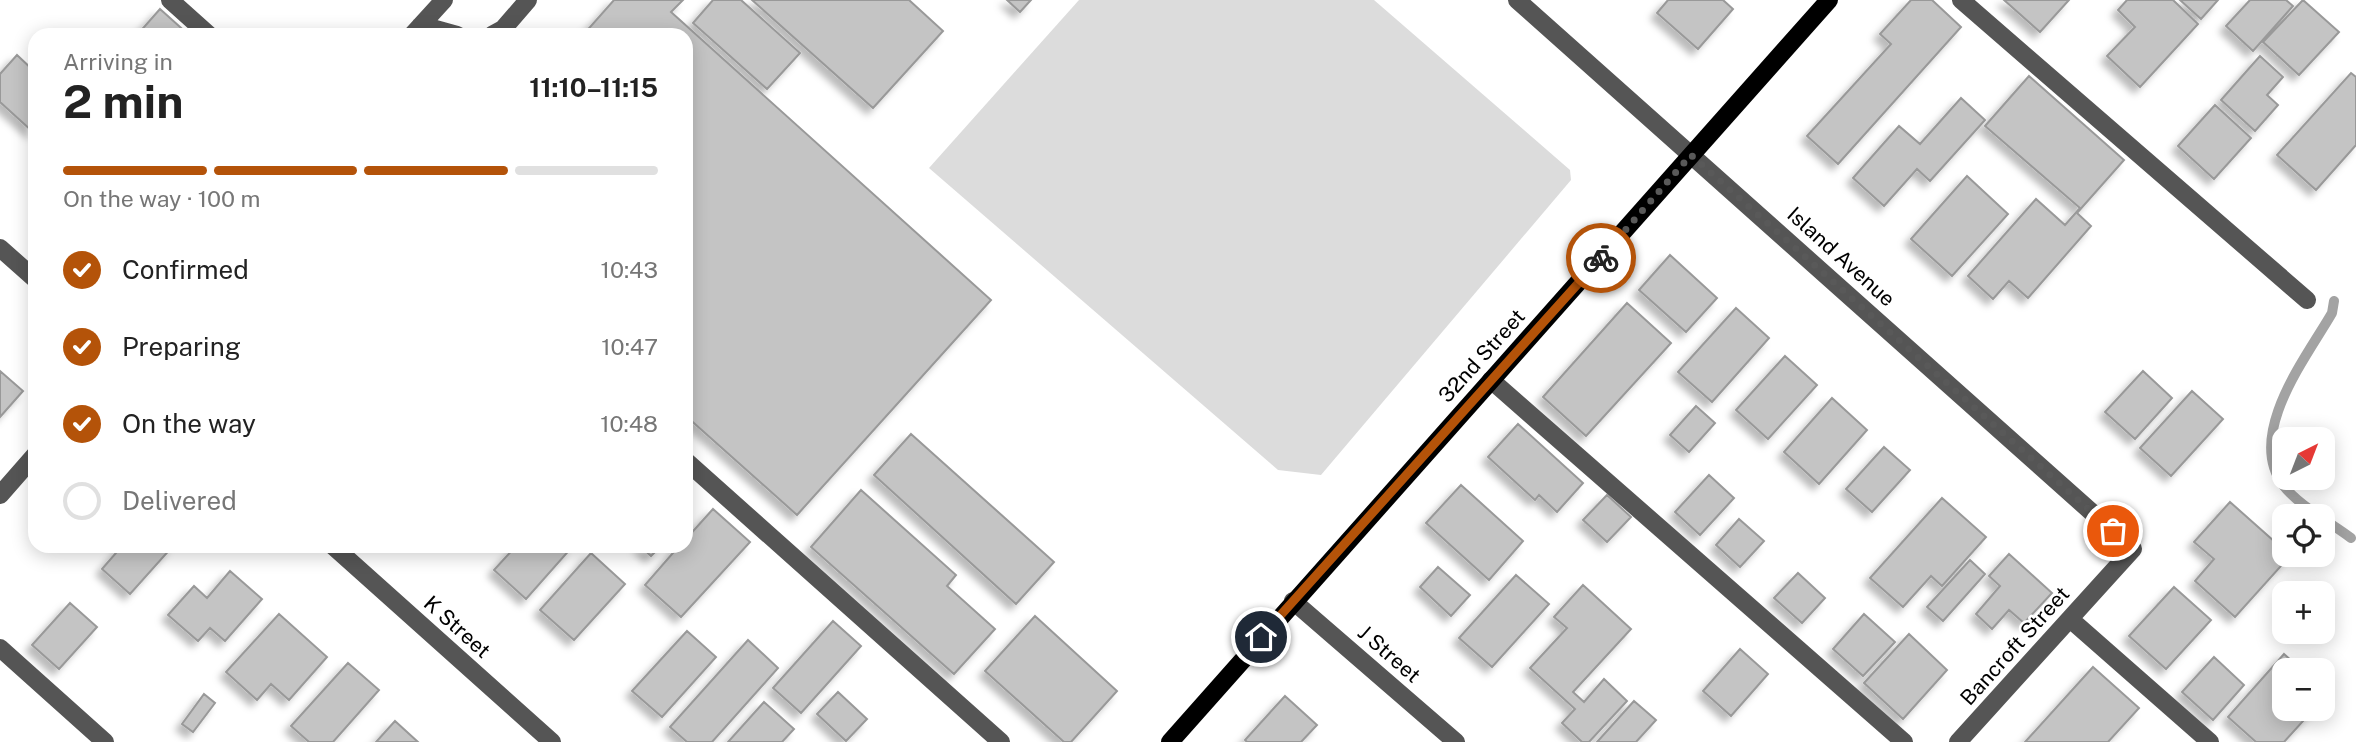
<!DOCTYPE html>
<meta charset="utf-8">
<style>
body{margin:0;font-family:"Public Sans",sans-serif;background:#f6f6f6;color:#222;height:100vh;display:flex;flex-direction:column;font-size:26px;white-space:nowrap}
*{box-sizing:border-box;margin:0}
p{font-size:23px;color:#767676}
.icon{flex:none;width:38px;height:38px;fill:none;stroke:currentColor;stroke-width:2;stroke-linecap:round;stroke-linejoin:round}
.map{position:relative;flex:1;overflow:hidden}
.drawer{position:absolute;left:28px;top:28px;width:665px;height:525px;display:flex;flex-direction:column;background:#fff;border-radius:21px;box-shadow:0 4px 18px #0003}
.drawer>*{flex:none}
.needle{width:46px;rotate:42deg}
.fabs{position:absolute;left:2272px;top:427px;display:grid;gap:14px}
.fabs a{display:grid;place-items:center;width:63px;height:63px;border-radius:14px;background:#fff;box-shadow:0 4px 18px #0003;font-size:35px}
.pin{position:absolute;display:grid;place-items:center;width:60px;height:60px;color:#fff;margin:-30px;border:4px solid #fff;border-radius:50%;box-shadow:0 2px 7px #0007}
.courier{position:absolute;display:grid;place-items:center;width:70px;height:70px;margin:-35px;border:5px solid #b45309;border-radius:50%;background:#fff;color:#222;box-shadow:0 2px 9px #0007}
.head em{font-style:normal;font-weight:700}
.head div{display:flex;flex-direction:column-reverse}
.head{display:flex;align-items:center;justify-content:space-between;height:119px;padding:0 35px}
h1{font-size:46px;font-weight:700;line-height:52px}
.bar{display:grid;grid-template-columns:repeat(4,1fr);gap:10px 7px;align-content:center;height:84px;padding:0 35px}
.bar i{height:9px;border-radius:5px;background:#e0e0e0}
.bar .selected{background:#b45309}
.bar p{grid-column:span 4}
ol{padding:0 35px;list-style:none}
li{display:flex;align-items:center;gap:21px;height:77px}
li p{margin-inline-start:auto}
li .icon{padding:7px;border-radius:50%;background:#b45309;color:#fff;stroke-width:4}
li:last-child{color:#767676}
li i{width:38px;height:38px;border:4px solid #e0e0e0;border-radius:50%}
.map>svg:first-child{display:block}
.green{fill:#dcdcdc}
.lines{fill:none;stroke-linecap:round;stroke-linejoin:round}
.stream{stroke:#a3a3a3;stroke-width:10}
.building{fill:#c4c4c4;stroke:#999;stroke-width:2;filter:url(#shadow)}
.minor{stroke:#555;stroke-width:18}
.major{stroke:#000;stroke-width:18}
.done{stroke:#595959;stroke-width:7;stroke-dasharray:0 12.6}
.route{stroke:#b45309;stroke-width:9}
.labels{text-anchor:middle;stroke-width:5;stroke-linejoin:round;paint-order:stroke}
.street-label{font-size:21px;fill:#000;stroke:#fff}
</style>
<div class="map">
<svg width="2356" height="742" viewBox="0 0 2356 742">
<defs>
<filter id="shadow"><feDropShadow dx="-6" dy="6" stdDeviation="3.5" flood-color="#0004"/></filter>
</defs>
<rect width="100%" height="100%" fill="#fff"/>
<path class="green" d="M 1079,0 L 1374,0 L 1570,170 L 1571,180 L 1321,475 L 1278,470 L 929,168 Z"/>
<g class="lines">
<path class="stream" d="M 2334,301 L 2332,313 C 2308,355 2245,434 2283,485 C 2299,506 2330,522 2351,538"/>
</g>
<path class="building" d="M 614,0 L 683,0 L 671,12 L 991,300 L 797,515 L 686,416 L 686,35 L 583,35 Z
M 713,0 L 741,0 L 800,53 L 767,89 L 693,23 Z
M 752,0 L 909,0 L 943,31 L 873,108 Z
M 1007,0 L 1031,0 L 1020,12 Z
M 1668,0 L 1723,0 L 1733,9 L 1698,49 L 1657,13 Z
M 1911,0 L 1932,0 L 1961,27 L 1838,164 L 1807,136 L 1891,44 L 1880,34 Z
M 2004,0 L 2069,0 L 2040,32 Z
M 2127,0 L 2173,0 L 2198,24 L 2140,87 L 2107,56 L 2135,27 L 2118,10 Z
M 2180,0 L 2218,0 L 2201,19 Z
M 2250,0 L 2286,0 L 2293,6 L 2253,51 L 2226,26 Z
M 2303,0 L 2339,32 L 2299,75 L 2263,42 Z
M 160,9 L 189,35 L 137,35 Z
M 17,55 L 35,72 L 33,132 L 0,102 L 0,74 Z
M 2260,56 L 2283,77 L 2267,95 L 2278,105 L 2255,131 L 2221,100 Z
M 2351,73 L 2356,77 L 2356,145 L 2316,190 L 2277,155 Z
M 2029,76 L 2124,160 L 2077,213 L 2091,226 L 2028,298 L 2009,281 L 1993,299 L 1968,276 L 2036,199 L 2065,225 L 2080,208 L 1985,126 Z
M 1961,98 L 1985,120 L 1930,181 L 1917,169 L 1884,206 L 1853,178 L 1899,126 L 1920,144 Z
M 2215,105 L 2251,138 L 2214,179 L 2178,146 Z
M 1967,176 L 2008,214 L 1952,276 L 1911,239 Z
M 1670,255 L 1717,298 L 1686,332 L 1639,290 Z
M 1627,303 L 1671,343 L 1586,436 L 1543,397 Z
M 1736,308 L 1769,338 L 1712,402 L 1678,372 Z
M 1785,356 L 1817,385 L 1768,439 L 1736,410 Z
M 0,371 L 23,391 L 0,417 Z
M 2143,371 L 2172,398 L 2135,439 L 2105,412 Z
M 2192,391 L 2223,419 L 2171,476 L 2140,448 Z
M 1832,398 L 1867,430 L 1819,484 L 1784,452 Z
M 1696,406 L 1715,423 L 1689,452 L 1670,435 Z
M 1518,424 L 1583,483 L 1557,512 L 1539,495 L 1535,500 L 1488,457 Z
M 911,434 L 1054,562 L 1016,604 L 874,475 Z
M 1884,447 L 1910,470 L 1872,512 L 1846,489 Z
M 1709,475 L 1734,498 L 1700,535 L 1675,512 Z
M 1461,485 L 1523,541 L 1489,580 L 1426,523 Z
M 861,490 L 956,575 L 947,586 L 995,629 L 954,674 L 811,547 Z
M 1607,495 L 1631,517 L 1607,542 L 1583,520 Z
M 1942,498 L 1986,537 L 1942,586 L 1931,576 L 1903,607 L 1870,578 Z
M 2230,502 L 2284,550 L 2284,555 L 2290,556 L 2235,617 L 2195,581 L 2214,559 L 2194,542 Z
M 713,509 L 750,542 L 681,617 L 645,585 L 679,546 L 686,546 L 686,539 Z
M 1739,519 L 1764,541 L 1740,567 L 1716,545 Z
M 122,546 L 173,546 L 130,594 L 102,569 Z
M 516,546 L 573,546 L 526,599 L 494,570 Z
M 640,546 L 661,546 L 651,556 Z
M 591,553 L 625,584 L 574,640 L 540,610 Z
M 2009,554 L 2052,593 L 2024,623 L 2009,610 L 1992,629 L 1976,614 L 2000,586 L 1989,576 Z
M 1970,560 L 1985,574 L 1943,621 L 1927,607 Z
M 1438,567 L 1470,595 L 1451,616 L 1420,587 Z
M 230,571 L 262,599 L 225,641 L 210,628 L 198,641 L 168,615 L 194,586 L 207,598 Z
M 1798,573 L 1825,598 L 1802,623 L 1774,598 Z
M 1516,575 L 1549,604 L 1492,667 L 1459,638 Z
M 1583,585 L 1631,629 L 1573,692 L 1584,702 L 1604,679 L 1627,701 L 1589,742 L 1582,742 L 1562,723 L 1575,709 L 1530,668 L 1567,628 L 1554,617 Z
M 2174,587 L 2211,620 L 2166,669 L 2129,636 Z
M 70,603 L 97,627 L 59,669 L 32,645 Z
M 279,614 L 327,657 L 289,700 L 271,684 L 257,700 L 226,672 Z
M 1864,614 L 1895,642 L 1863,676 L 1833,649 Z
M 1035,616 L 1117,691 L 1071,742 L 1064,742 L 985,671 Z
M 833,621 L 861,646 L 801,713 L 773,688 Z
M 687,631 L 716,657 L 662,717 L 632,691 Z
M 1909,634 L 1947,670 L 1903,719 L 1864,683 Z
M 748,640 L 778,668 L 712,742 L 687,742 L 670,727 Z
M 1740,649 L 1768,674 L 1731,716 L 1703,691 Z
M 2284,654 L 2302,670 L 2284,670 L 2284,709 L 2314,709 L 2284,742 L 2256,742 L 2228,717 Z
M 2214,657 L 2244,685 L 2213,720 L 2182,692 Z
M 348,663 L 379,690 L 333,742 L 309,742 L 291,726 Z
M 2093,667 L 2139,708 L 2108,742 L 2025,742 Z
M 838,692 L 867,719 L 846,741 L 817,714 Z
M 204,694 L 215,703 L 193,732 L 182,724 Z
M 1285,696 L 1317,725 L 1301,742 L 1247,742 L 1245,740 Z
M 1634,701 L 1656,720 L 1636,742 L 1597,742 Z
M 764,702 L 794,729 L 782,742 L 728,742 Z
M 395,721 L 418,742 L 376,742 Z"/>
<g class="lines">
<path class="minor" d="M 170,0 L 209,35
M 1517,0 L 2133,549 L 1958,742
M 1961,0 L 2307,300
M 421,25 L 457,35
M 412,35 L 444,0
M 492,35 L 503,29 L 528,0
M 0,248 L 35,279
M 1491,380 L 1904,742
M 686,461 L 1001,742
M 0,495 L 35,455
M 333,546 L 552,742
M 1293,601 L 1456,742
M 2070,619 L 2210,742
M 0,648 L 105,742"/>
<path class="major" d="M 1170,742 L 1829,0"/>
</g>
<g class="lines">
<path class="done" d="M 1601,258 L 1691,155 L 2113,531"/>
<path class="route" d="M 1261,637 L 1601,258"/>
</g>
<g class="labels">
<g class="street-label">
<text transform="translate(1841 257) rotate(42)" y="7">Island Avenue</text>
<text transform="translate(1482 356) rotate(-48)" y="7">32nd Street</text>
<text transform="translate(457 627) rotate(42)" y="7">K Street</text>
<text transform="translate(2015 646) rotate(-48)" y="7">Bancroft Street</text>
<text transform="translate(1389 654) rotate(41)" y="7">J Street</text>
</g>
</g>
</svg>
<div class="fabs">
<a><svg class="needle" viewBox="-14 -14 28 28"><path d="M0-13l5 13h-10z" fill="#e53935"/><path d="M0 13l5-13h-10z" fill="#767676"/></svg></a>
<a><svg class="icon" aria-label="locate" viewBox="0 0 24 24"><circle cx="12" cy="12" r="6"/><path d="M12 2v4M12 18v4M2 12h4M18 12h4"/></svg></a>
<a>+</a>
<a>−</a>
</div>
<div class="pin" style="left:2113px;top:531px;background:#ea580c"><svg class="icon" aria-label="bag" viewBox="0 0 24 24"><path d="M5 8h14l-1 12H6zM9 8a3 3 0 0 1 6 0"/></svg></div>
<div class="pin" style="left:1261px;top:637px;background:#1f2937"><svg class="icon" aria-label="home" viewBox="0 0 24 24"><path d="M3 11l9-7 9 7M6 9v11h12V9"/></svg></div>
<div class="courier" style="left:1601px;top:258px"><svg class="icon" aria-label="bike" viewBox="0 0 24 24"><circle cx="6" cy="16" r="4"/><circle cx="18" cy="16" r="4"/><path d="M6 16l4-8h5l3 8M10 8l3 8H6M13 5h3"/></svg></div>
<section class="drawer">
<div class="head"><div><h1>2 min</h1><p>Arriving in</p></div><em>11:10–11:15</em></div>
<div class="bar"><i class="selected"></i><i class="selected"></i><i class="selected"></i><i></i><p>On the way · 100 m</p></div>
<ol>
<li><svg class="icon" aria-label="check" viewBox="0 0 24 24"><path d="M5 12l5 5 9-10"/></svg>Confirmed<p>10:43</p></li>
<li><svg class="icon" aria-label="check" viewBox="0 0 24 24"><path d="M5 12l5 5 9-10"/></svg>Preparing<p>10:47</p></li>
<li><svg class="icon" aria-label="check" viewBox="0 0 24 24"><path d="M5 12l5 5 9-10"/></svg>On the way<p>10:48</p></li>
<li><i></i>Delivered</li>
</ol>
</section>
</div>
